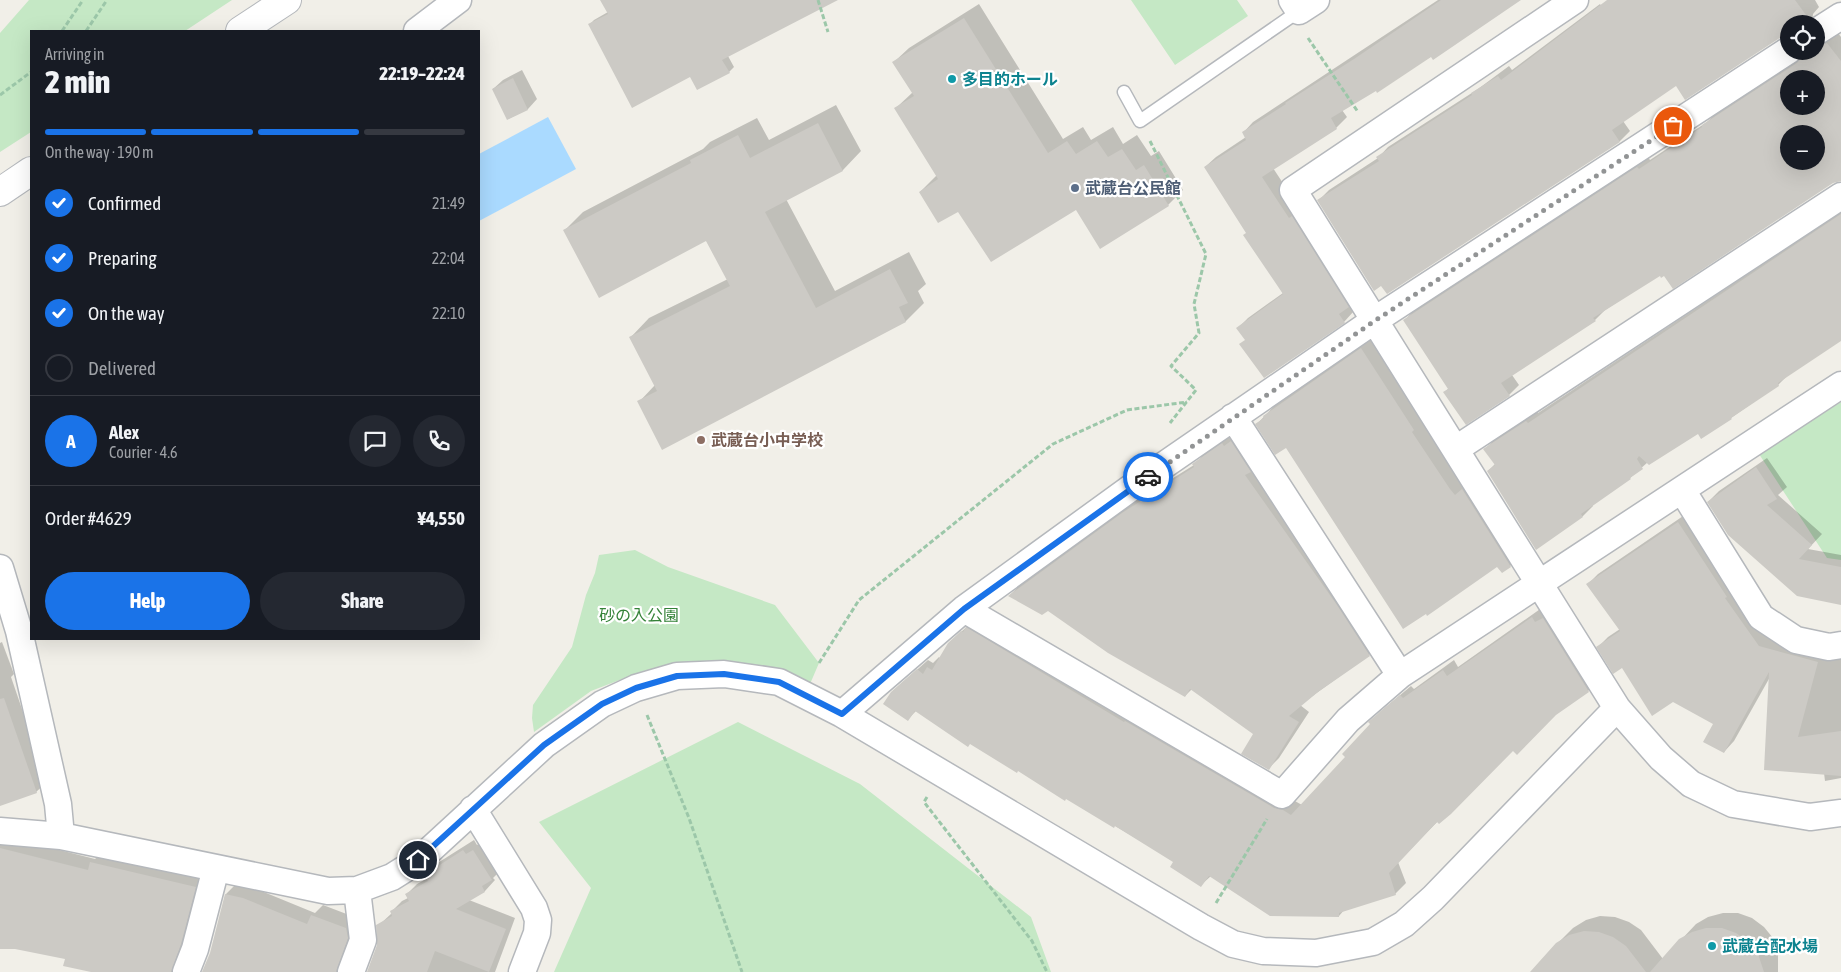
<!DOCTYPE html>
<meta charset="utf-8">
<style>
body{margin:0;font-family:"Asap Condensed","Noto Sans JP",sans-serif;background:#242831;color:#f1f3f6;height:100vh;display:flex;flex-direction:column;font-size:19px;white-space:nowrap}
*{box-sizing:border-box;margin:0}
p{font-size:16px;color:#9ea1a6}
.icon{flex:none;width:28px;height:28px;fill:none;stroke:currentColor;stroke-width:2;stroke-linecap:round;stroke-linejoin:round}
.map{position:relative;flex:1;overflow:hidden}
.drawer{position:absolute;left:30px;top:30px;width:450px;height:610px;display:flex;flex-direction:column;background:#171b24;border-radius:0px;box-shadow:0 5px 20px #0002}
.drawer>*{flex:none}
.buttons{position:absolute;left:1780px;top:15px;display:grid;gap:10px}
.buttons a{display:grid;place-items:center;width:45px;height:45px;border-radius:50%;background:#171b24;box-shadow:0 5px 20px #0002;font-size:25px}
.pin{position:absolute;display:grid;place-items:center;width:42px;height:42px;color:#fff;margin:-21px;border:2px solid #fff;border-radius:50%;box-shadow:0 1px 5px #0007}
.courier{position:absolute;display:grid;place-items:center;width:50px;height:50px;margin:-25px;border:4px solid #1a73e8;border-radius:50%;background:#fff;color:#222;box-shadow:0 1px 6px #0007}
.head em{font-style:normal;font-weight:800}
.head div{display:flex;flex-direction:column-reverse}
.head{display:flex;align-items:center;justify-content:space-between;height:85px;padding:0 15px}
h1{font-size:32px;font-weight:800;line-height:38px}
.bar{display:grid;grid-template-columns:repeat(4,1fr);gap:8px 5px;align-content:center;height:60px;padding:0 15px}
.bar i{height:6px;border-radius:4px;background:#363941}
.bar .selected{background:#1a73e8}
.bar p{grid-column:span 4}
.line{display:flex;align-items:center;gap:12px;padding:0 15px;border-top:1px solid #363941}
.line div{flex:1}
.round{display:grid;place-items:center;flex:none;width:52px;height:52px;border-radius:26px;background:#242831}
ol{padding:0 15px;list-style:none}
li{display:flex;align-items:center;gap:15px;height:55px}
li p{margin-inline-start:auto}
li .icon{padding:5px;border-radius:50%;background:#1a73e8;color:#fff;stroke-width:4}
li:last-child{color:#9ea1a6}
li i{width:28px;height:28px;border:2px solid #363941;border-radius:50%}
.action{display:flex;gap:10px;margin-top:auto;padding:10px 15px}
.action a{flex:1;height:58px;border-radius:30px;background:#1a73e8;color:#fff;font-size:20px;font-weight:800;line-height:58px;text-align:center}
.action a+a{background:#242831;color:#f1f3f6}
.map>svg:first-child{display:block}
.green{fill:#c5e8c5}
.water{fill:#aadaff}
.shadow{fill:#0003;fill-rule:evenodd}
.building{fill:#cccac5;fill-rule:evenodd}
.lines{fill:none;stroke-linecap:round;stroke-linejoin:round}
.service-casing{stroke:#b5b8bc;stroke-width:15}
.minor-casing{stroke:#b5b8bc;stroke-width:29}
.tertiary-casing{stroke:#b5b8bc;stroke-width:30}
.path{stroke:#9cc7a9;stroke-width:3;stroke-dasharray:5 2.5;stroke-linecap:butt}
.service{stroke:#fff;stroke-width:12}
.minor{stroke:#fff;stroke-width:26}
.tertiary{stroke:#fff;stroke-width:28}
.done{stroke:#929495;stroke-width:5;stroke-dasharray:0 9}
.route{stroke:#1a73e8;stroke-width:6}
.culture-dot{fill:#0f9aa8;stroke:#fff;stroke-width:2}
.service-dot{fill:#5c6f8a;stroke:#fff;stroke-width:2}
.education-dot{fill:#8d6e63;stroke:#fff;stroke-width:2}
.labels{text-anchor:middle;stroke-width:4.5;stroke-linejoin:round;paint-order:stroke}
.culture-label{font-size:16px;font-weight:bold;fill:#0d838f;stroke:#fff;text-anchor:start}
.service-label{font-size:16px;font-weight:bold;fill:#4e5e75;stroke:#fff;text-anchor:start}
.education-label{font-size:16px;font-weight:bold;fill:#785e54;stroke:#fff;text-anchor:start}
.park-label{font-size:16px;fill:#348238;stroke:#fff}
</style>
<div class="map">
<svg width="1841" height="972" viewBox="0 0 1841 972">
<rect width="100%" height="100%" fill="#f1efe8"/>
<path class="green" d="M 29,0 L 232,0 L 185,31 L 31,31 L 31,132 L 0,152 L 0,33 Z
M 1131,0 L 1237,0 L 1248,16 L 1175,65 Z
M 1841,402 L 1841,560 L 1827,558 L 1759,454 Z
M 635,550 L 668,567 L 775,605 L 819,663 L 810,684 L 769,666 L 688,663 L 643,671 L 591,691 L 534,732 L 532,718 L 533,705 L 572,647 L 586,595 L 595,573 L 599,555 Z
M 738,722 L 860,784 L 1031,917 L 1051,972 L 554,972 L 591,888 L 539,822 Z"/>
<path class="water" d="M 548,117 L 576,169 L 479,221 L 479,154 Z"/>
<path class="shadow" d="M 602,0 L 809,0 L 728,56 L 734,67 L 729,72 L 690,75 L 589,25 L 594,20 L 608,12 Z
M 1438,0 L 1519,0 L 1432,56 L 1342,110 L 1347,117 L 1336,128 L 1273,168 L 1300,209 L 1354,311 L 1344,322 L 1246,339 L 1238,328 L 1248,318 L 1283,293 L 1247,232 L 1205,167 L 1216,157 L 1246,137 L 1243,133 L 1253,122 Z
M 1611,0 L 1815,0 L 1819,7 L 1813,14 L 1812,24 L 1789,24 L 1780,36 L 1676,84 L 1623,121 L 1630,131 L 1620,141 L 1387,293 L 1319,200 L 1329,190 L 1378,158 L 1388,147 L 1478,89 L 1509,66 L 1512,70 L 1600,4 L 1602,7 Z
M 979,4 L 1063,139 L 1083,127 L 1091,140 L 1113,127 L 1123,144 L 1137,135 L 1151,156 L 1159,151 L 1183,190 L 1168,205 L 1100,247 L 1076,208 L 959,210 L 920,192 L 937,175 L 896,108 L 913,92 L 894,62 L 909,48 Z
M 1816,32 L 1838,33 L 1841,37 L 1841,180 L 1832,182 L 1665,274 L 1660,274 L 1605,310 L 1595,320 L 1512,375 L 1519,385 L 1509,395 L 1445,392 L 1449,388 L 1405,320 L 1415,309 L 1648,157 L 1650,160 L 1707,122 L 1714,115 L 1804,56 L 1816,51 ZM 1789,79 L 1816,79 L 1816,106 L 1789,106 ZM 1789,134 L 1816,134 L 1816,161 L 1789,161 Z
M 522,70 L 537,99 L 528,109 L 508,119 L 493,89 L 503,80 Z
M 836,105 L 861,151 L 843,170 L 786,199 L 835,291 L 909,252 L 926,284 L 918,291 L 924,303 L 906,321 L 663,448 L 639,402 L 655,385 L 631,337 L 649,318 L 728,279 L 706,240 L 565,230 L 583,212 L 703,149 L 710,142 L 757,118 L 769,140 Z
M 1841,212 L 1841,340 L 1789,374 L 1778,385 L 1731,418 L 1701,437 L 1698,432 L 1648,462 L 1630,478 L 1592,504 L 1593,506 L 1583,516 L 1536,548 L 1488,471 L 1495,464 L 1485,449 L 1495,439 L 1537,411 L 1538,413 Z
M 1372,339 L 1423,419 L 1422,421 L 1461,479 L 1521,556 L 1510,566 L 1497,566 L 1286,446 L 1257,424 L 1275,405 Z
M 1233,434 L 1379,644 L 1369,655 L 1300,705 L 1309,712 L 1279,758 L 1269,768 L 1255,734 L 1192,689 L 1185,696 L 1047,609 L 1010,595 L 1020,585 L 1133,503 L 1194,465 L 1204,454 Z
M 1767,458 L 1787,487 L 1778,495 L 1822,534 L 1808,549 L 1841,555 L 1841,604 L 1708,502 L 1719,491 Z
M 1689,512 L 1737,586 L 1841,656 L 1841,778 L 1825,781 L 1824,773 L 1765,768 L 1770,677 L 1734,741 L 1724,752 L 1714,723 L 1622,666 L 1598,647 L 1608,637 L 1620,629 L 1588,584 L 1598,574 Z
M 1543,607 L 1599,680 L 1588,691 L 1556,714 L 1513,750 L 1438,821 L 1398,862 L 1406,883 L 1395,894 L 1345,909 L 1339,916 L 1211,876 L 1201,885 L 1175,861 L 917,710 L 908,719 L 892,692 L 928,660 L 933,663 L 939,657 L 940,658 L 960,633 L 973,621 L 1302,805 L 1347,757 L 1380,712 L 1411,686 L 1414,689 L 1454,660 L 1458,667 Z
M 2,642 L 14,674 L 11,677 L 47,782 L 36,792 L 0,804 L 0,643 Z
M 0,838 L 12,838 L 95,859 L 102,852 L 205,877 L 186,972 L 97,972 L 66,958 L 16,947 L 0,948 Z
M 474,840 L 477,845 L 484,840 L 502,869 L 493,878 L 495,880 L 485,891 L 469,900 L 515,918 L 495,972 L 368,972 L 378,945 L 378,926 L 392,913 L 391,912 L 402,901 L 408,898 L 407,894 L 417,884 L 428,878 L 426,875 L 436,864 Z
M 236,884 L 254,888 L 315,913 L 323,905 L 357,918 L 351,972 L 203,972 L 211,953 L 226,894 Z
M 1723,913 L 1738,913 L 1752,918 L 1764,927 L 1773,938 L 1778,953 L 1778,972 L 1540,972 L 1557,944 L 1573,928 L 1586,920 L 1600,916 L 1615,917 L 1629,922 L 1641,930 L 1663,959 L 1696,924 L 1708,917 Z"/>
<path class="building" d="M 600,0 L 838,0 L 722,60 L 730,73 L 697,90 L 690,77 L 632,108 L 588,24 L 608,14 Z
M 1441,0 L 1521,0 L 1433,60 L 1431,57 L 1377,93 L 1376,91 L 1331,118 L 1337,129 L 1262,177 L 1289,218 L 1292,216 L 1349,307 L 1339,314 L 1345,323 L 1264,378 L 1239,344 L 1245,340 L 1236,328 L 1283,294 L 1243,235 L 1246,233 L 1204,167 L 1246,140 L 1242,132 L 1286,104 L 1285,103 L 1354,59 Z
M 1607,0 L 1795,0 L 1809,19 L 1804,24 L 1789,24 L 1789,35 L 1781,37 L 1685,100 L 1676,86 L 1612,130 L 1620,142 L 1387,294 L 1381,286 L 1374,291 L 1317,200 L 1379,161 L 1376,157 L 1472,95 L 1471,93 L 1498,76 L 1501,80 Z
M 964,18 L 1048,153 L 1067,141 L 1076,154 L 1097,141 L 1108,157 L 1122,149 L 1136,170 L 1144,165 L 1169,206 L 1100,249 L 1076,210 L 991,262 L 958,212 L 938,223 L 919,192 L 938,179 L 894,108 L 914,96 L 892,62 Z
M 1827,43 L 1841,61 L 1841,181 L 1833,183 L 1673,289 L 1664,276 L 1661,278 L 1660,276 L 1593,318 L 1596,321 L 1501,383 L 1510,396 L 1466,425 L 1443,392 L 1448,389 L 1403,320 L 1637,167 L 1639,169 L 1702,127 L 1702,125 L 1797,63 L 1802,57 L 1804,51 L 1816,51 L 1816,47 ZM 1789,79 L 1816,79 L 1816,106 L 1789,106 ZM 1789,134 L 1816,134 L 1816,161 L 1789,161 Z
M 513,78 L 528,110 L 507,120 L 492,89 Z
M 818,123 L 843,171 L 765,212 L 816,308 L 890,269 L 908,303 L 899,307 L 906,322 L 662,450 L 637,401 L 657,391 L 629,337 L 730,286 L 706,241 L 599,298 L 563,230 L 691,163 L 690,160 L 738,135 L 750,158 Z
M 1841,214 L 1841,341 L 1778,383 L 1779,386 L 1731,418 L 1732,419 L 1701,439 L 1698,434 L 1649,465 L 1639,456 L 1637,459 L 1643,469 L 1630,478 L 1631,479 L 1581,514 L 1583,517 L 1536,550 L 1487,471 L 1495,465 L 1483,449 L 1526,421 L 1528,423 Z
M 1361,348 L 1414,430 L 1412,432 L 1450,489 L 1455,495 L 1462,489 L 1511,567 L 1502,573 L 1497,567 L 1427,616 L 1426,614 L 1403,629 L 1286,448 L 1275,455 L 1255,424 L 1264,418 L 1263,416 Z
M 1231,441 L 1251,472 L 1245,475 L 1337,605 L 1370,656 L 1318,692 L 1289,716 L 1299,722 L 1269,770 L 1241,754 L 1253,734 L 1190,689 L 1185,697 L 1108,653 L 1048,611 L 1042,615 L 1008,596 L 1122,513 L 1194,467 L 1192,464 L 1222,443 L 1224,446 Z
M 1756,467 L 1777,499 L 1767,505 L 1812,545 L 1799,559 L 1841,567 L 1841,605 L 1797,596 L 1728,535 L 1707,502 Z
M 1678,522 L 1727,597 L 1725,598 L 1759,646 L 1818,662 L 1798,737 L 1841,731 L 1841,776 L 1764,770 L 1769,672 L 1724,753 L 1703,742 L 1713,724 L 1673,702 L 1652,716 L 1622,668 L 1613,674 L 1596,647 L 1620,631 L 1586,584 Z
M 1532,617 L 1535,622 L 1543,618 L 1589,692 L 1556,715 L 1517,755 L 1513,751 L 1451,814 L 1439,824 L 1437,822 L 1389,873 L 1396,895 L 1339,913 L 1339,917 L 1270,916 L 1209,876 L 1201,887 L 1170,867 L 1173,862 L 1115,826 L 1114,828 L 1066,799 L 1065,801 L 1018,771 L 1017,773 L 970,744 L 968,747 L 915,711 L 908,721 L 883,704 L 891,692 L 917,669 L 923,674 L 927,667 L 932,670 L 948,643 L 961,631 L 963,632 L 966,627 L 1124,722 L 1125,721 L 1274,808 L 1283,810 L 1291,815 L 1345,757 L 1342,754 L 1370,724 L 1368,722 L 1400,695 L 1403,698 L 1443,670 L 1447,676 Z
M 4,698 L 37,793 L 0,806 L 0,699 Z
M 0,848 L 88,870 L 90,862 L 196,887 L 181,944 L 171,972 L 91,972 L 63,966 L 65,959 L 15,949 L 0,949 Z
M 463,850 L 466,854 L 473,850 L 492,880 L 482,886 L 485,892 L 456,909 L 506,929 L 489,972 L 435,951 L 427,972 L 367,972 L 377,945 L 376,925 L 392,916 L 390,911 L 409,901 L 405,894 L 428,881 L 424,875 Z
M 225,894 L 243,898 L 307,924 L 311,915 L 346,928 L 348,938 L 336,972 L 202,972 L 210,953 Z
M 1706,928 L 1722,928 L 1736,933 L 1749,942 L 1758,954 L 1764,972 L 1650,972 L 1679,939 L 1692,932 Z
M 1584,931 L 1599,932 L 1613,937 L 1626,946 L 1646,972 L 1530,972 L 1556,943 L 1569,935 Z"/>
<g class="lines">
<g class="service-casing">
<path id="service" d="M 1124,92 L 1140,121 L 1299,11"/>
</g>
<g class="minor-casing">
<path id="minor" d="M 1292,0 L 1299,11 L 1316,0
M 1575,0 L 1293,190 L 1617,708 L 1661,758 L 1691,784 L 1733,804 L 1810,817 L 1841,813
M 417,31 L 458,0
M 1816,32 L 1841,16
M 1233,417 L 1400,675
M 1456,449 L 1841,196
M 1682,490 L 1761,617 L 1796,640 L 1829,647 L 1841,645
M 0,568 L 19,631 L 58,804 L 61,836
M 964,609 L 1282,795 L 1348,720 L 1400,675 L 1841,385
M 842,714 L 964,609 L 1128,490 L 1375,320 L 1789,50
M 473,809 L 534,908 L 538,920 L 537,933 L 522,972
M 0,831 L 61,836 L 328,891 L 357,890 L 392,877 L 419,860 L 544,745 L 602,704 L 636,688 L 677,676 L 724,674 L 779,682 L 842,714 L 1201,927 L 1233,944 L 1263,951 L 1316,953 L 1373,942 L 1404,924 L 1433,898 L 1617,708
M 186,972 L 195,949 L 216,868
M 351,972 L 363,940 L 357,890"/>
</g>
<g class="tertiary-casing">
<path id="tertiary" d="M 240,31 L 287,0
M 0,192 L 31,171"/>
</g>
<path class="path" d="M 818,0 L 828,32
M 62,31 L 83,0
M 86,31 L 107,0
M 1308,38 L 1358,112
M 0,95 L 31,72
M 1150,141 L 1206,254 L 1194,304 L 1199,333 L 1171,366 L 1196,390 L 1170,423
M 819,663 L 859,600 L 1053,444 L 1127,410 L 1187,402
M 647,715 L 689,818 L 742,972
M 927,797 L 924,802 L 1032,941 L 1047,972
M 1216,903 L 1267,819"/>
<use href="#service" class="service"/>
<use href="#minor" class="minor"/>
<use href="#tertiary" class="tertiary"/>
</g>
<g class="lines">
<path class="done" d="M 1148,477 L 1376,320 L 1673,126"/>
<path class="route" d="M 418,860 L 544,745 L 602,704 L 636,688 L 677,676 L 724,674 L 779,682 L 842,714 L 964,609 L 1148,477"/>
</g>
<g class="culture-dot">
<circle cx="952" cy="79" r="5"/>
<circle cx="1712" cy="946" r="5"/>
</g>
<circle class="service-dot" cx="1075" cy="188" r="5"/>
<circle class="education-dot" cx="701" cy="440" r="5"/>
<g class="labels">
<g class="culture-label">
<text x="962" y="85">多目的ホール</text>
<text x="1722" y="952">武蔵台配水場</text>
</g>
<g class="service-label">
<text x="1085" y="194">武蔵台公民館</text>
</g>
<g class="education-label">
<text x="711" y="446">武蔵台小中学校</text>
</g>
<g class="park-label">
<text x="639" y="621">砂の入公園</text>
</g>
</g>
</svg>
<div class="buttons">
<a><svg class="icon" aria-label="locate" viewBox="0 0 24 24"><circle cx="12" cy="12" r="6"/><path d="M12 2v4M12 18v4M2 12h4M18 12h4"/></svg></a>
<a>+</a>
<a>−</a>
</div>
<div class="pin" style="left:1673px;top:126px;background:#ea580c"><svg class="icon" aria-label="bag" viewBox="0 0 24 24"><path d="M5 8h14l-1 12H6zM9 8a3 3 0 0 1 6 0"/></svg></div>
<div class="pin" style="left:418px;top:860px;background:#1f2937"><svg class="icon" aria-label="home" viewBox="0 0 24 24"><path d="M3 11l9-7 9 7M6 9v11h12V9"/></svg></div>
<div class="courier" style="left:1148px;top:477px"><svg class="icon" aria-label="car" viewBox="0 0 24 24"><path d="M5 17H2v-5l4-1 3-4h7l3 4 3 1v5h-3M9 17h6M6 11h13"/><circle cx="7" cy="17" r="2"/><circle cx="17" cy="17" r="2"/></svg></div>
<section class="drawer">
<div class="head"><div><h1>2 min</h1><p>Arriving in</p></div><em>22:19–22:24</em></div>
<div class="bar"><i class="selected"></i><i class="selected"></i><i class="selected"></i><i></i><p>On the way · 190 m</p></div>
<ol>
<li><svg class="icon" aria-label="check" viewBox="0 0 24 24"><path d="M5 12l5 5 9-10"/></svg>Confirmed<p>21:49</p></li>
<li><svg class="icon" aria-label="check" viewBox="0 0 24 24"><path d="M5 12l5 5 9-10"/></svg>Preparing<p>22:04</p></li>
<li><svg class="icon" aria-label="check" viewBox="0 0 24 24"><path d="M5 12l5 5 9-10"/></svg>On the way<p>22:10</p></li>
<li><i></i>Delivered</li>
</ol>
<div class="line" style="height:90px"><b class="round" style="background:#1a73e8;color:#fff">A</b><div><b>Alex</b><p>Courier · 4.6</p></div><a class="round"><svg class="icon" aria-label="chat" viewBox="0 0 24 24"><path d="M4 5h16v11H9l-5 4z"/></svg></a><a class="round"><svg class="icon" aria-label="phone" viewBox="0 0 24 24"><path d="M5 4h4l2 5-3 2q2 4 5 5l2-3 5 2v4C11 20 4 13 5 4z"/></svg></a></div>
<div class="line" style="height:65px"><div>Order #4629</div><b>¥4,550</b></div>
<div class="action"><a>Help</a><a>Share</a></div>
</section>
</div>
